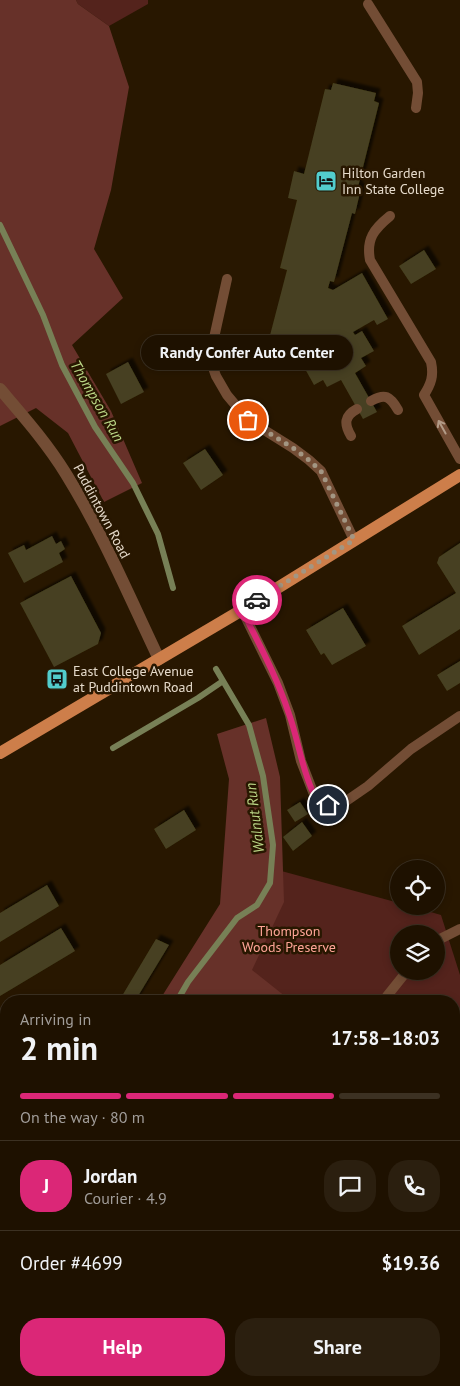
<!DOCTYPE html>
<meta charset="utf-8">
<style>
body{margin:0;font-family:"PT Sans",sans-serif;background:#2b1f0f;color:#f1f3f6;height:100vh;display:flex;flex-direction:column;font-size:19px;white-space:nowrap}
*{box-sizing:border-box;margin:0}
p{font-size:16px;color:#a19d99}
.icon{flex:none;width:28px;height:28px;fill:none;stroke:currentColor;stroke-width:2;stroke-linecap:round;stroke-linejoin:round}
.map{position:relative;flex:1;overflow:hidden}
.panel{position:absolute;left:0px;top:995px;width:460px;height:391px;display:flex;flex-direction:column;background:#1e1100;border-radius:20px 20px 0 0;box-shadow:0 2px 8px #0003,0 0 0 1px #3c3122}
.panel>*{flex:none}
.tools{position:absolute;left:390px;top:860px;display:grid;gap:10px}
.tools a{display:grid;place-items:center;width:55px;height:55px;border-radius:50%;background:#1e1100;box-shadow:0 2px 8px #0003,0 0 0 1px #3c3122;font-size:25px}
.pin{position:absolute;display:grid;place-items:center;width:42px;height:42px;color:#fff;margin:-21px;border:2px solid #fff;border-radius:50%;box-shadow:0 1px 5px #0007}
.courier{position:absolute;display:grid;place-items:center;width:50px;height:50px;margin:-25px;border:4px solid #db2777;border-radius:50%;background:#fff;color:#222;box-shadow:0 1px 6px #0007}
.bubble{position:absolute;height:35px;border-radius:18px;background:#1e1100;box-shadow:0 2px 8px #0003,0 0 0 1px #3c3122;font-size:16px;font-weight:700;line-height:35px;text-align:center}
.summary em{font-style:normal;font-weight:700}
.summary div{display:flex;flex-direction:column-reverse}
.summary{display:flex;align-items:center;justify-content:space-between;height:85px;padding:0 20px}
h1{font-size:32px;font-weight:700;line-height:38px}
.bar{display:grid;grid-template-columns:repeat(4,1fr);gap:8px 5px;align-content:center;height:60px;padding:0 20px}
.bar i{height:6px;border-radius:4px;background:#3c3122}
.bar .active{background:#db2777}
.bar p{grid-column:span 4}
.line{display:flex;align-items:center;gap:12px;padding:0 20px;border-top:1px solid #3c3122}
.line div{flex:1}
.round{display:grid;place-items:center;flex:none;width:52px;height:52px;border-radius:20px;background:#2b1f0f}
.button{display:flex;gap:10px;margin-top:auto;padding:10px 20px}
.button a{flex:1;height:58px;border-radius:20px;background:#db2777;color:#fff;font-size:20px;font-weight:700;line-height:58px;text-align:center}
.button a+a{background:#2b1f0f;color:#f1f3f6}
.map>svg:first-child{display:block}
.green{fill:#54231c;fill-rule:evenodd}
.forest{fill:#673129}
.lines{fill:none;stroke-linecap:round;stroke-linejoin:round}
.stream{stroke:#778056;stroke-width:6}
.building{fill:#464120;filter:url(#shadow)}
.path{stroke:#655642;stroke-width:3;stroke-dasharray:1 4;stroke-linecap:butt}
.service{stroke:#734d35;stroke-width:10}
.tertiary{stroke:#734d35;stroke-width:12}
.primary{stroke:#cd7e4a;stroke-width:12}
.oneway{stroke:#b29b87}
.done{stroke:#a39683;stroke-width:5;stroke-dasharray:0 9}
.route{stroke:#db2777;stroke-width:6}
.labels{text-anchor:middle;stroke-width:5;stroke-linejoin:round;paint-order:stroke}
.poi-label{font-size:14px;fill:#e5daca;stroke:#281700;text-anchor:start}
.street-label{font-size:14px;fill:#e5daca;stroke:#281700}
.park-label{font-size:14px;fill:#fea496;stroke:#281700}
.water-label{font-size:15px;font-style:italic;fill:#bad685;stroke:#281700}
</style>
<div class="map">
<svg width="460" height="1386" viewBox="0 0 460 1386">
<defs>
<filter id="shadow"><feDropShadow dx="4.5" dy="-4.5" stdDeviation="1" flood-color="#0009"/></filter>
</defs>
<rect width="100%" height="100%" fill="#281700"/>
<path class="green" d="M 76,0 L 148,0 L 148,4 L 109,26 L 78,4 Z
M 263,866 L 399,903 L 399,906 L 410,906 L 441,915 L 460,975 L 460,1386 L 0,1386 L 0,1141 L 6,1138 L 6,1380 L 454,1380 L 454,1001 L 164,1001 ZM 399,934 L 436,934 L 436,971 L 399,971 Z"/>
<path class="forest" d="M 0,0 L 76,0 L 78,4 L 109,26 L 129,87 L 111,190 L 94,249 L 123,298 L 72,345 L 111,411 L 142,483 L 104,502 L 68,433 L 36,408 L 0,426 Z
M 266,718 L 280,777 L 284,902 L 252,970 L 291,1001 L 159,1001 L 220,904 L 229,779 L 217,734 Z
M 454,1129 L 460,1134 L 460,1386 L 23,1386 L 24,1380 L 454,1380 Z"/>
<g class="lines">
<path class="stream" d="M 0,225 L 43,315 L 62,365 L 95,427 L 133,483 L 158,534 L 173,588
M 113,748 L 198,698 L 223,681
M 177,1001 L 188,982 L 237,918 L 257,905 L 270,883 L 273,845 L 263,776 L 249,725 L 216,669
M 0,1175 L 6,1172"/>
</g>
<path class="building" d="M 333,83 L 376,93 L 374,101 L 379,103 L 358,187 L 361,188 L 355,214 L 352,213 L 334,282 L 330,281 L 328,288 L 333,290 L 362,273 L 388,319 L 377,325 L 374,320 L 353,332 L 355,335 L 362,331 L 374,351 L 361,358 L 366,366 L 355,373 L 377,412 L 363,419 L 341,380 L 327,387 L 323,380 L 314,385 L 304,367 L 288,363 L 292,349 L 268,343 L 287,270 L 280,268 L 297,200 L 288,198 L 294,171 L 304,174 L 325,89 L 331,90 Z
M 424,250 L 436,269 L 411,284 L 399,266 Z
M 128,362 L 144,392 L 121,404 L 106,374 Z
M 205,449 L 223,475 L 201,490 L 183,463 Z
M 52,536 L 56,544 L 61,541 L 65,549 L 59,553 L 63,562 L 24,583 L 8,553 L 24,545 L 26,550 Z
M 460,543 L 460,629 L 419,655 L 402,626 L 456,593 L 437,563 L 439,557 Z
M 71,576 L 101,633 L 98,644 L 54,667 L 20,603 Z
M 343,608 L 366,646 L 332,665 L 324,653 L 321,655 L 306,630 Z
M 460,661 L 460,683 L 447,691 L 437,675 Z
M 300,802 L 308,814 L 295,822 L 287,810 Z
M 184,810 L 196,830 L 166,849 L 154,829 Z
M 302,822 L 312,836 L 293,851 L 283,837 Z
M 47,885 L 59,906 L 0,942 L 0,913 Z
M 61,928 L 75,951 L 0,996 L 0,965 Z
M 156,939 L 169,945 L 135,1001 L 119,1001 Z
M 0,1029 L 6,1039 L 6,1107 L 3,1109 L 0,1105 Z
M 6,1140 L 6,1151 L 0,1154 L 0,1143 Z"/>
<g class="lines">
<path class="path" d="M 0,1333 L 5,1356 L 0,1378
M 454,1366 L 457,1366 L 460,1371
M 429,1386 L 434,1380"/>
<path class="service" d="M 368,4 L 417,82 L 418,93 L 416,108
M 390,216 C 374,229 366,239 370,260 L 431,362 C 434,376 431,384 424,395 L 460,459
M 227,279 L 212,347 L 211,362 L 216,376 L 227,395 L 248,420 L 293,448 L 309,460 L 321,471 L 354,540
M 371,401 C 385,393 390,396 398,410
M 351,436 C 344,424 344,416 357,409
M 242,610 L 278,683 L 290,715 L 301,761 L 313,792 L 319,801 L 328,805 L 339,806 L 368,786 L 411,749 L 460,716
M 436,941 L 460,929
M 386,1001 L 387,996 L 407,971
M 454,1094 L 460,1099"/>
<path class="tertiary" d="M 0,389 C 23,416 47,443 66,474 C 102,532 129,596 159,659"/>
<path class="primary" d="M 0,753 L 242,610 L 460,475"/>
</g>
<defs><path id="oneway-shaft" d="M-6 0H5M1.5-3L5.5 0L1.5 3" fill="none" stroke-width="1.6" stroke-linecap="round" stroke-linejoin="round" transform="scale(1.25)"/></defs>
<use class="oneway" href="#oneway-shaft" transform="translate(442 427) rotate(-119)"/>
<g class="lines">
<path class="done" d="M 248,420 L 293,448 L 309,460 L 321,471 L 354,540 L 257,600"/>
<path class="route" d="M 257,600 L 242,610 C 259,644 277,677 289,714 C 298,739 301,765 312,790 C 316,798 320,802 328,805"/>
</g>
<defs>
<g id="hotel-square" transform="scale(1.125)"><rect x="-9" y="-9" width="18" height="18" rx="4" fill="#52cdcd" stroke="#281700"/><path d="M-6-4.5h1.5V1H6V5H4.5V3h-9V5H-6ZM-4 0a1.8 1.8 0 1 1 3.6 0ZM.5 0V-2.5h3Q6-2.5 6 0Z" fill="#111"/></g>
<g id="bus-square" transform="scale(1.125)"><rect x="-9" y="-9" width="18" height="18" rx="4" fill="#52cdcd" stroke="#281700"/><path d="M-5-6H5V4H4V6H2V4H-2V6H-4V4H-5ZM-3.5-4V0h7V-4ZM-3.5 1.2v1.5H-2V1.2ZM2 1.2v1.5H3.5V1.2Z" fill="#111"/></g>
</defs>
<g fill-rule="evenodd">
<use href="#hotel-square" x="326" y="181"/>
<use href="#bus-square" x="57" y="679"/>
</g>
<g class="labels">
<g class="poi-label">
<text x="342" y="178">Hilton Garden<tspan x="342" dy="16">Inn State College</tspan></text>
<text x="73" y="676">East College Avenue<tspan x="73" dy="16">at Puddintown Road</tspan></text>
</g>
<g class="street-label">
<text transform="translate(102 511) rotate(62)" y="5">Puddintown Road</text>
</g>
<g class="park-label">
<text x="289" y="936">Thompson<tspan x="289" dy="16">Woods Preserve</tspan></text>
</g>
<g class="water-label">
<text transform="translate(97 401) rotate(60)" y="5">Thompson Run</text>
<text transform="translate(255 818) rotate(-97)" y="5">Walnut Run</text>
</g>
</g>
</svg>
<div class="tools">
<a><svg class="icon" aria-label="locate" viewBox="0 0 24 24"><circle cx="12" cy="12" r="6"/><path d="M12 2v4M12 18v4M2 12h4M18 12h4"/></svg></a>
<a><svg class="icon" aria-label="layers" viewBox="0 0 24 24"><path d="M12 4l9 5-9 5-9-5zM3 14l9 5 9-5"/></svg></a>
</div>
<div class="pin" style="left:248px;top:420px;background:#ea580c"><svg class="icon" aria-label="bag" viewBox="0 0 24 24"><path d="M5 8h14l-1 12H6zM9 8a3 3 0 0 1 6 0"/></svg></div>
<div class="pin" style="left:328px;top:805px;background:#1f2937"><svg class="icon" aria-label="home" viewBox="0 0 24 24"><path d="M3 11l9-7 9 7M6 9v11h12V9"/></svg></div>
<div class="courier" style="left:257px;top:600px"><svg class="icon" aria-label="car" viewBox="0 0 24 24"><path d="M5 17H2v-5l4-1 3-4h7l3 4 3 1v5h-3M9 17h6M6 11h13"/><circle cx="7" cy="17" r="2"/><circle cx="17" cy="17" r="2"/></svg></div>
<div class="bubble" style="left:141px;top:335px;width:212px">Randy Confer Auto Center</div>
<section class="panel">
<div class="summary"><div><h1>2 min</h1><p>Arriving in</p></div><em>17:58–18:03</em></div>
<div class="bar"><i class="active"></i><i class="active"></i><i class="active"></i><i></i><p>On the way · 80 m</p></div>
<div class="line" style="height:90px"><b class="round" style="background:#db2777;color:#fff">J</b><div><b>Jordan</b><p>Courier · 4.9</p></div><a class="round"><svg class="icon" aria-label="chat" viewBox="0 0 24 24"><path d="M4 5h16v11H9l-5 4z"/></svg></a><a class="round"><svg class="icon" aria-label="phone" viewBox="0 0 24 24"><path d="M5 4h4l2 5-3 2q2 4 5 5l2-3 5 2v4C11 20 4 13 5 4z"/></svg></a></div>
<div class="line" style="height:65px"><div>Order #4699</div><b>$19.36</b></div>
<div class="button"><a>Help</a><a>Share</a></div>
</section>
</div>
